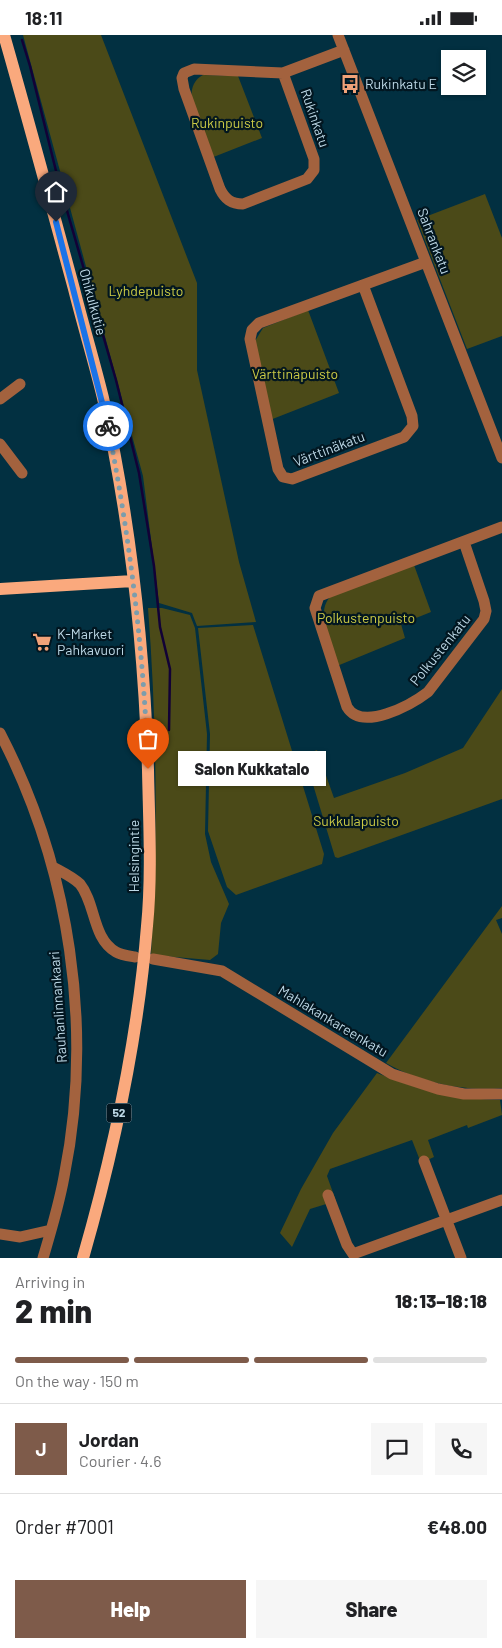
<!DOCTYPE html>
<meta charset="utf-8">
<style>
body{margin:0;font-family:Barlow,sans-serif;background:#f6f6f6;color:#202124;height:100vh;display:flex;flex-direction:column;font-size:19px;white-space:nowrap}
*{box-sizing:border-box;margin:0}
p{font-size:16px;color:#757577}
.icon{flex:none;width:28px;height:28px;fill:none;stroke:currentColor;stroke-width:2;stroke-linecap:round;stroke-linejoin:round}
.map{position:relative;height:1223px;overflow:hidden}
.drawer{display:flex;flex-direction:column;background:#fff;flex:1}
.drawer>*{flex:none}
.fabs{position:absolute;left:441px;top:15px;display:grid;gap:10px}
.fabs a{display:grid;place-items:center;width:45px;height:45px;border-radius:0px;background:#fff;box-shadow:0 1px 4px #0004;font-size:25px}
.pin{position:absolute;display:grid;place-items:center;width:42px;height:42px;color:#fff;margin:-51px -21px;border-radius:50% 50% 50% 0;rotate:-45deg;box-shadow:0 0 5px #0007}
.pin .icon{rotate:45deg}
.courier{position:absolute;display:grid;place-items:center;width:50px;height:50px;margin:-25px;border:4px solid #1a73e8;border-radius:50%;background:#fff;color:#222;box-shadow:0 1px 6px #0007}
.bubble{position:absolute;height:35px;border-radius:0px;background:#fff;box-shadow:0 1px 4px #0004;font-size:16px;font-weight:800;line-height:35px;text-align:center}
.head em{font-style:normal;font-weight:800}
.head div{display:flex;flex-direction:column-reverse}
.head{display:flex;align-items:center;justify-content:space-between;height:85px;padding:0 15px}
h1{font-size:32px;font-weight:800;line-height:38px}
.bar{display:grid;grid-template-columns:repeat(4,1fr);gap:8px 5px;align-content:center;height:60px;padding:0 15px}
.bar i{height:6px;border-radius:4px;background:#e0e0e0}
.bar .on{background:#7e5b4a}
.bar p{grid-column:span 4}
.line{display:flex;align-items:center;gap:12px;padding:0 15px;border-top:1px solid #e0e0e0}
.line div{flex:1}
.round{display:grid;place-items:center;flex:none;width:52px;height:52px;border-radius:0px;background:#f6f6f6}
.action{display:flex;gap:10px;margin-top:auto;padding:10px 15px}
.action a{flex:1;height:58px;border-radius:0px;background:#7e5b4a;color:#fff;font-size:20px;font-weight:800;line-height:58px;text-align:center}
.action a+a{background:#f6f6f6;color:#202124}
.status{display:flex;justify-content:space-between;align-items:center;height:35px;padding:0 25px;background:#fff;direction:ltr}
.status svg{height:14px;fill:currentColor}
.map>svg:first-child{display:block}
.green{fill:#4b4a18}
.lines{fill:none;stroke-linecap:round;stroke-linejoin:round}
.stream{stroke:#120136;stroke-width:2.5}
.minor{stroke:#a3623e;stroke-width:11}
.major{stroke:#faa97d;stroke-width:12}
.done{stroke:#7c9dac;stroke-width:5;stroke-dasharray:0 9}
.route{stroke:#1a73e8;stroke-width:6}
.labels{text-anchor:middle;stroke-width:4.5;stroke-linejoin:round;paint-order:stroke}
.shield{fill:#021620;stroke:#859eab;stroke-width:1}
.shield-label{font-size:12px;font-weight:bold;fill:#bdd8e6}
.poi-label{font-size:14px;fill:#bdd8e6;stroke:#021620;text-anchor:start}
.street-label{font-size:14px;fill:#bdd8e6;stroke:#021620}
.park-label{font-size:14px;fill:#cccb46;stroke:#021620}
</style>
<div class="status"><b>18:11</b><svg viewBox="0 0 49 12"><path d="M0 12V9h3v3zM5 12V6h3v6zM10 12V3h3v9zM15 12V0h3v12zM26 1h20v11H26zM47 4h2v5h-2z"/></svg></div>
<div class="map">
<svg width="502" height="1223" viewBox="0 0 502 1223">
<rect width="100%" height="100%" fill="#023041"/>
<path class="green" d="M 23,0 L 101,0 L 197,248 L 197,335 L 239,527 L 256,587 L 197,591 L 192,578 L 159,568 L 143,441 Z
M 203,40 L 238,41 L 262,103 L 211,123 C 204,101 176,54 203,40 Z
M 485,159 L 502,203 L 502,301 L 467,314 L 417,185 Z
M 308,275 L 339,358 L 270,385 L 255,306 L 263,293 Z
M 414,530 L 431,577 L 401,589 L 405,603 L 337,631 C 332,611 314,577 331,561 Z
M 148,573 L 162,573 L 190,580 L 195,593 L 207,699 L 205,799 L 211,827 L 229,869 L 221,888 L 218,919 L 210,925 L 151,920 C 158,804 157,689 148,573 Z
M 253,590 L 324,819 L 322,829 L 236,860 L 227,852 L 208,796 L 210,699 L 198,593 Z
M 502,654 L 502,764 L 338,823 L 335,822 L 304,720 L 317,715 L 334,763 L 405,738 L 463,713 Z
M 502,871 L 502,883 L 496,885 L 502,899 L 502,1053 C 464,1057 419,1047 386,1028 Z
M 377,1038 C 418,1055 456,1064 500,1065 L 502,1080 L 468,1093 L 467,1090 L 428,1105 L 434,1122 L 421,1128 L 412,1105 L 330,1134 L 327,1141 L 336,1166 L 310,1174 L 292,1212 L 280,1198 L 301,1154 L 333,1098 Z"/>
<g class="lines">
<path class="stream" d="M 22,5 L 30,31 L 59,148 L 116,345 L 139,438 L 154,531 L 160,592 L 170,634 L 169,695"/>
<path class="minor" d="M 338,0 L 502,423
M 283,38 L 314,124 L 314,135 L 307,144 L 243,169 C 231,169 225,164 220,154 L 184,54 L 182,43 L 184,38 L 194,34 L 283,38 L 344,15
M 363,250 L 412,381 L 413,391 L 404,402 L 292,444 L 283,442 L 278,434 L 250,304 L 252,295 L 259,288 L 426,227
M 0,364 L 20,349
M 0,409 L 22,438
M 464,507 L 484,566 L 486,576 L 484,584 L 428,657 C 411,670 362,697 347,672 L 315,573 L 319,561 L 502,492
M 0,698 C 70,833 94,993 64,1142 C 59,1170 51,1196 43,1223
M 53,832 C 62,837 73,842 80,849 C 96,869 92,903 116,917 C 121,920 129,921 135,922
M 153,924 L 222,936 L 392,1039 L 438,1054 L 464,1059 L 502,1059
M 424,1126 L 461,1223
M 328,1160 L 347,1210 L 353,1219 L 502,1165
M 0,1199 L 20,1202 L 51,1195"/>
<path class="major" d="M 4,0 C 28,84 51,169 74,254 C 83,290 94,326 103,363 C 130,484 144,610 148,735 C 149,787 152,840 147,891 C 138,1003 114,1115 83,1223
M 0,554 L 133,546"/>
</g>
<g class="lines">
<path class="done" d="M 108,391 C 130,504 144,618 148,734"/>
<path class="route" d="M 56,187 L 108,391"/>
</g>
<defs>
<g id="bus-bare" transform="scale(1.5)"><path d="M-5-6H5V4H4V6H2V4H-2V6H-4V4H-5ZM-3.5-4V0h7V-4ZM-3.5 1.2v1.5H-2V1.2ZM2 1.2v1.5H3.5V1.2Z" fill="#f0a279" stroke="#021620" stroke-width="2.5" paint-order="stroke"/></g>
<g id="supermarket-bare" transform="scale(1.5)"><path d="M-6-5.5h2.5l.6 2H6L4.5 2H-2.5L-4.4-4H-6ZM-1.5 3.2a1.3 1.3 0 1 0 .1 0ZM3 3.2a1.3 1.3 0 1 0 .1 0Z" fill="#f0a279" stroke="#021620" stroke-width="2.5" paint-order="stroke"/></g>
</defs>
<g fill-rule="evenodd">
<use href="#bus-bare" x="350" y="49"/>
<use href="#supermarket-bare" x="42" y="607"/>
</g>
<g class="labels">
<rect class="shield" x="106.5" y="1068.5" width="25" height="19" rx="4"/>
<g class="shield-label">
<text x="119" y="1082">52</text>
</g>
<g class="poi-label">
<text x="365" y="54">Rukinkatu E</text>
<text x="57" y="604">K-Market<tspan x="57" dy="16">Pahkavuori</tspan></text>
</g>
<g class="street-label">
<text transform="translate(315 83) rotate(71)" y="5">Rukinkatu</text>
<text transform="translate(434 206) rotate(69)" y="5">Sahrankatu</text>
<text transform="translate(93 267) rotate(75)" y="5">Ohikulkutie</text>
<text transform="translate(329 414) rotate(-21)" y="5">Värttinäkatu</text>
<text transform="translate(440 615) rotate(-51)" y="5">Polkustenkatu</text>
<text transform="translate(134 821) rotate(-90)" y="5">Helsingintie</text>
<text transform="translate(58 972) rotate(-94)" y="5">Rauhanlinnankaari</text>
<text transform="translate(333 986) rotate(31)" y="5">Mahlakankareenkatu</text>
</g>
<g class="park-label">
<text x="227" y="93">Rukinpuisto</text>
<text x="146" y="261">Lyhdepuisto</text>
<text x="295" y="344">Värttinäpuisto</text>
<text x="366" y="588">Polkustenpuisto</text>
<text x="356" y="791">Sukkulapuisto</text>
</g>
</g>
</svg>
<div class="fabs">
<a><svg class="icon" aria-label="layers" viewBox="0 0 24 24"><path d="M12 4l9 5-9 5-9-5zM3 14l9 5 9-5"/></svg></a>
</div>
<div class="pin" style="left:148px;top:734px;background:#ea580c"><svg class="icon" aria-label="bag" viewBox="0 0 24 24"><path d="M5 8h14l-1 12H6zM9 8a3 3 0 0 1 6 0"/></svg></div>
<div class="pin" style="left:56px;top:187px;background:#1f2937"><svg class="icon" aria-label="home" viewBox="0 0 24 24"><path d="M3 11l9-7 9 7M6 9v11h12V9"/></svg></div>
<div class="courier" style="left:108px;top:391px"><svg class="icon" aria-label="bike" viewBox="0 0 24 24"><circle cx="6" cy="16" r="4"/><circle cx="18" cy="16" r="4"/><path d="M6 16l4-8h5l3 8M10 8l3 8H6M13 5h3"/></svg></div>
<div class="bubble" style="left:178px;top:716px;width:148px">Salon Kukkatalo</div>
</div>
<section class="drawer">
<div class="head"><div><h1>2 min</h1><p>Arriving in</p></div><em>18:13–18:18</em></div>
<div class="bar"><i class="on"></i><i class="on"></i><i class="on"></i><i></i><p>On the way · 150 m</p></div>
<div class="line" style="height:90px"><b class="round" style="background:#7e5b4a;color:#fff">J</b><div><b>Jordan</b><p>Courier · 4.6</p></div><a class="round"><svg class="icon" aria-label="chat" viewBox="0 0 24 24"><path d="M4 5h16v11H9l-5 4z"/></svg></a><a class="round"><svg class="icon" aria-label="phone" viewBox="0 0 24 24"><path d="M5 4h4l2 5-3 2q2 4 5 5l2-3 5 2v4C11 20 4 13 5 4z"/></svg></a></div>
<div class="line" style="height:65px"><div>Order #7001</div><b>€48.00</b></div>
<div class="action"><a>Help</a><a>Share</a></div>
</section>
